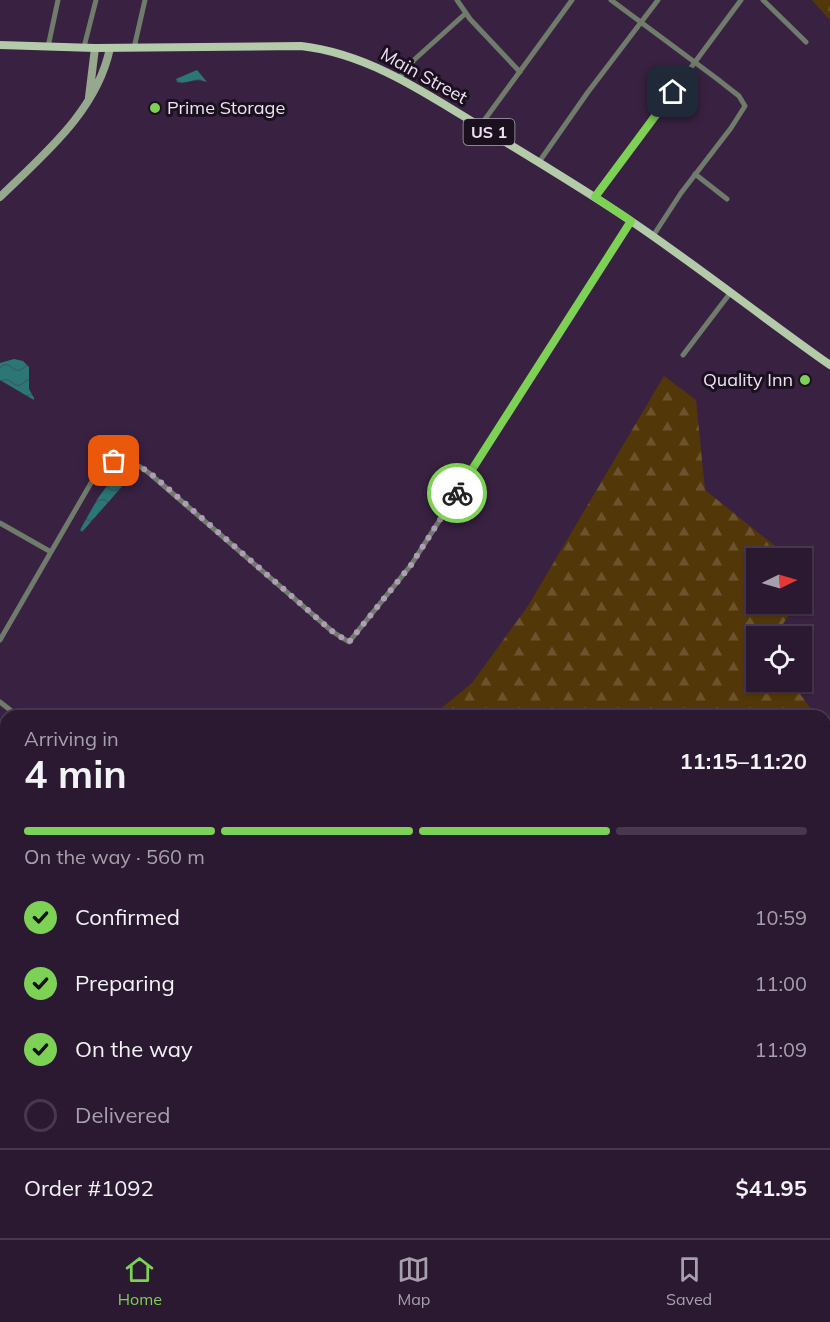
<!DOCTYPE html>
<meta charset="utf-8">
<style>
body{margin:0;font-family:Mulish,sans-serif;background:#37263e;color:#f1f3f6;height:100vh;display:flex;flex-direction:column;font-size:22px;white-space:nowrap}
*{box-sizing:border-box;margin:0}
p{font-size:20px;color:#a6a0ac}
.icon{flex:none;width:33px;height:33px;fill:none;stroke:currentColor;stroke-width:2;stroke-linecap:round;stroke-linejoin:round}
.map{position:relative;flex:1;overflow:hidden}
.side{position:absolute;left:0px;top:710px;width:831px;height:530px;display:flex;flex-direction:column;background:#2b1932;border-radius:18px 18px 0 0;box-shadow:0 2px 4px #0004,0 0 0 2px #47384d}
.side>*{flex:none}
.needle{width:39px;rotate:85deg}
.controls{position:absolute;left:746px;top:548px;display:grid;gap:12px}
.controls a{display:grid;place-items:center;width:66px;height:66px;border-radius:0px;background:#2b1932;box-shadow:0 2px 4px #0004,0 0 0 2px #47384d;font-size:30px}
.pin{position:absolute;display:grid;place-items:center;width:51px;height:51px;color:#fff;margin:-26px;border-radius:12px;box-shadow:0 3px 9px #0006}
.courier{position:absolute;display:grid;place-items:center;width:60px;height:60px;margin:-30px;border:4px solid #7dd154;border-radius:50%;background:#fff;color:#222;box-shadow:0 2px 8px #0007}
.headline em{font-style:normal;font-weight:700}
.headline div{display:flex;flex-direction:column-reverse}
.headline{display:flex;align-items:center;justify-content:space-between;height:102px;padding:0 24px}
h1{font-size:39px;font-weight:700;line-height:45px}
.bar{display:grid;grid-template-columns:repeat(4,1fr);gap:9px 6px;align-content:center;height:72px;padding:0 24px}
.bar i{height:8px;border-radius:4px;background:#47384d}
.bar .on{background:#7dd154}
.bar p{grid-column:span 4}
.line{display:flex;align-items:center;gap:15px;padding:0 24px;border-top:2px solid #47384d}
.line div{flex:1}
ol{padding:0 24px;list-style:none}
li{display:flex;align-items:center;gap:18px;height:66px}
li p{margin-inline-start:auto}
li .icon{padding:6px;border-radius:50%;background:#7dd154;color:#111;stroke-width:4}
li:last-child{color:#a6a0ac}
li i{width:33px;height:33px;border:3px solid #47384d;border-radius:50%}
.tab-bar{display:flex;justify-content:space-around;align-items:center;height:84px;border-top:2px solid #47384d;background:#2b1932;font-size:16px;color:#a6a0ac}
.tab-bar a{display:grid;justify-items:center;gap:3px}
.tab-bar .on{color:#7dd154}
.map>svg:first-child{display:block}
.forest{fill:url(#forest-firs)}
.park{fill:#523809}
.water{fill:url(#water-waves)}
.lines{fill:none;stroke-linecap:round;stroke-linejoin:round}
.street{stroke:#707c6b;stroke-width:5}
.secondary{stroke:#96a98e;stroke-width:8}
.primary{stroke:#b3cba9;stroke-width:8}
.rail{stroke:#d0c0d7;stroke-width:1.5;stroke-dasharray:8 8;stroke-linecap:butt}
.done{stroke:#af9db6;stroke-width:6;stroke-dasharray:0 10.8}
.route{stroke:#7dd154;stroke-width:8}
.poi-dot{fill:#7dd154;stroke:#1b101e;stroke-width:2}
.labels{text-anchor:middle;stroke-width:6;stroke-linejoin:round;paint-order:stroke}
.shield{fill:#1b101e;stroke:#afa2b4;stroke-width:1.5}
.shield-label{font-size:16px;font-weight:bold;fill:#efe0f5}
.street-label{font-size:18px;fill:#efe0f5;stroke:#1b101e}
.poi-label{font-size:18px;fill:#efe0f5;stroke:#1b101e;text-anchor:start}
</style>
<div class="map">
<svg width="830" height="1238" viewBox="0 0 830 1238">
<defs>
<pattern id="forest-firs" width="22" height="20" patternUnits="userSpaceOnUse" patternTransform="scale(1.5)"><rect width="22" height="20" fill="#523809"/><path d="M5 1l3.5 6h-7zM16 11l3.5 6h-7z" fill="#6b542d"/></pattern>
<pattern id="water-waves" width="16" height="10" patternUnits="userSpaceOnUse" patternTransform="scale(1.5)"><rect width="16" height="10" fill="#2b7778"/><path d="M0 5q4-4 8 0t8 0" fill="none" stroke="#3a5d61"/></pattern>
</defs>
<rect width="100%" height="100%" fill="#392142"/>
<path class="forest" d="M 812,0 L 830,0 L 830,20 Z
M 664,376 L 696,400 L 705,490 L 790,558 L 756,558 L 756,603 L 797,603 L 775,636 L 756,636 L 756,681 L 791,681 L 815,715 L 433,715 L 472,683 L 528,606 Z
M 801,566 L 814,577 L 801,597 Z
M 825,722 L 830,723 L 830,953 L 825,953 Z
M 0,1127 L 6,1131 L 6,1156 L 0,1165 Z
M 825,1219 L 830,1220 L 830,1238 L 195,1238 L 188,1233 L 825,1233 Z"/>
<path class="park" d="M 6,1148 L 6,1233 L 158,1233 L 165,1238 L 0,1238 L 0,1158 Z"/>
<path class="water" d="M 197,70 L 207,82 C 193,77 187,85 177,82 L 176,79 Z
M 14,359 L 23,361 L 29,367 L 29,389 L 34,398 L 34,400 L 0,380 L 0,363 Z
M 115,475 L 121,475 L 126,478 L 126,482 L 82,532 L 80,530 L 98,498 Z"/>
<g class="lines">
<path class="street" d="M 457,0 L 470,19 L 520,72
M 611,0 L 716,78 L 739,96 L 745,106 L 731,128 L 681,193 L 653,236
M 763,0 L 806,42
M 48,47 L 58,0
M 84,47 L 96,0
M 134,48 L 145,0
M 399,78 L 415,59 L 466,13
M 480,126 L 572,0
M 539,162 L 588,92 L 658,0
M 695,174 L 727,199
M 595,197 L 741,0
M 683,355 L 731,292
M 0,523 L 51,552
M 0,640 L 95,476 C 114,455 128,457 149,473 L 333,632 L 349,642 L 411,565 L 631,221
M 0,702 L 18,716"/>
<path class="secondary" d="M 89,97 L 95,48
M 0,197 C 44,154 97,111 110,48"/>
<path class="primary" d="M 0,45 L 95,48 L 301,46 C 371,54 430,96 489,132 C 537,161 585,190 631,221 C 699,267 763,318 830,365"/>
<path class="rail" d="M 0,845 L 6,848
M 0,938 L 6,938
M 825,959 L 830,960
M 0,1118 L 6,1122
M 180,1233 L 187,1238
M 259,1233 L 260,1238"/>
</g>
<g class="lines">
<path class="done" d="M 114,461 L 130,461 L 149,472 L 333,632 L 349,642 L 411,565 L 457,493"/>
<path class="route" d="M 457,493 L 631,221 L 595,197 L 673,92"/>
</g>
<g class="poi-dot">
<circle cx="155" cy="108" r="6"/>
<circle cx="805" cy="380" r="6"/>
</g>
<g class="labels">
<rect class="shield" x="463.5" y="119" width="51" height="26" rx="4.5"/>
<g class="shield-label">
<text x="489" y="138">US 1</text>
</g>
<g class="street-label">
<text transform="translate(424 76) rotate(29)" y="6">Main Street</text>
</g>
<g class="poi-label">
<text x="167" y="114">Prime Storage</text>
<text x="793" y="386" text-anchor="end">Quality Inn</text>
</g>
</g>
</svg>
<div class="controls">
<a><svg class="needle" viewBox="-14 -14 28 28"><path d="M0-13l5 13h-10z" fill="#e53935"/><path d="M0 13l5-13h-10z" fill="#a6a0ac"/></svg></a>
<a><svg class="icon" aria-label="locate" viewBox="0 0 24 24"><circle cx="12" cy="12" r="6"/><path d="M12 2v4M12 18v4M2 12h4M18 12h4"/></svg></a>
</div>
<div class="pin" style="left:114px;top:461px;background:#ea580c"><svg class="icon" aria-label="bag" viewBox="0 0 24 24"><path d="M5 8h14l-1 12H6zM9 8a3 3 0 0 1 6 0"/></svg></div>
<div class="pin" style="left:673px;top:92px;background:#1f2937"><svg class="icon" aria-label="home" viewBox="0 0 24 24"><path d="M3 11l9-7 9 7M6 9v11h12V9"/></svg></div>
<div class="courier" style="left:457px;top:493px"><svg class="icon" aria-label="bike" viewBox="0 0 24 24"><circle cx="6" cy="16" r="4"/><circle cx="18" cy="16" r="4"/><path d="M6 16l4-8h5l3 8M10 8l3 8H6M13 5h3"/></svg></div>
<section class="side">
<div class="headline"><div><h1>4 min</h1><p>Arriving in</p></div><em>11:15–11:20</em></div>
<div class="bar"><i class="on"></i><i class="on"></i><i class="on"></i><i></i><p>On the way · 560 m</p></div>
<ol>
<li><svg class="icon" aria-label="check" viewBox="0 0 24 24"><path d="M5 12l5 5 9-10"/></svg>Confirmed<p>10:59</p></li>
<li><svg class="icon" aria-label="check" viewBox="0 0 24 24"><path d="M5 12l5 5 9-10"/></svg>Preparing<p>11:00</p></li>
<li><svg class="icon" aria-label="check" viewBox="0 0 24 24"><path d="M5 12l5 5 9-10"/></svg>On the way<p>11:09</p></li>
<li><i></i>Delivered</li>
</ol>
<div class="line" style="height:78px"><div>Order #1092</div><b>$41.95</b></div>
</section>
</div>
<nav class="tab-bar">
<a class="on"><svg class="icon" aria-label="home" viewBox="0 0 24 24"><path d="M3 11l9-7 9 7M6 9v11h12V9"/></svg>Home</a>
<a><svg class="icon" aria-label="map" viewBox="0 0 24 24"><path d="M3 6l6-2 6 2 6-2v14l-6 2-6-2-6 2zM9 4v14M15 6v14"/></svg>Map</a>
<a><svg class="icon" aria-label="saved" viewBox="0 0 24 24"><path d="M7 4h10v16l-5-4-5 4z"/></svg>Saved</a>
</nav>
